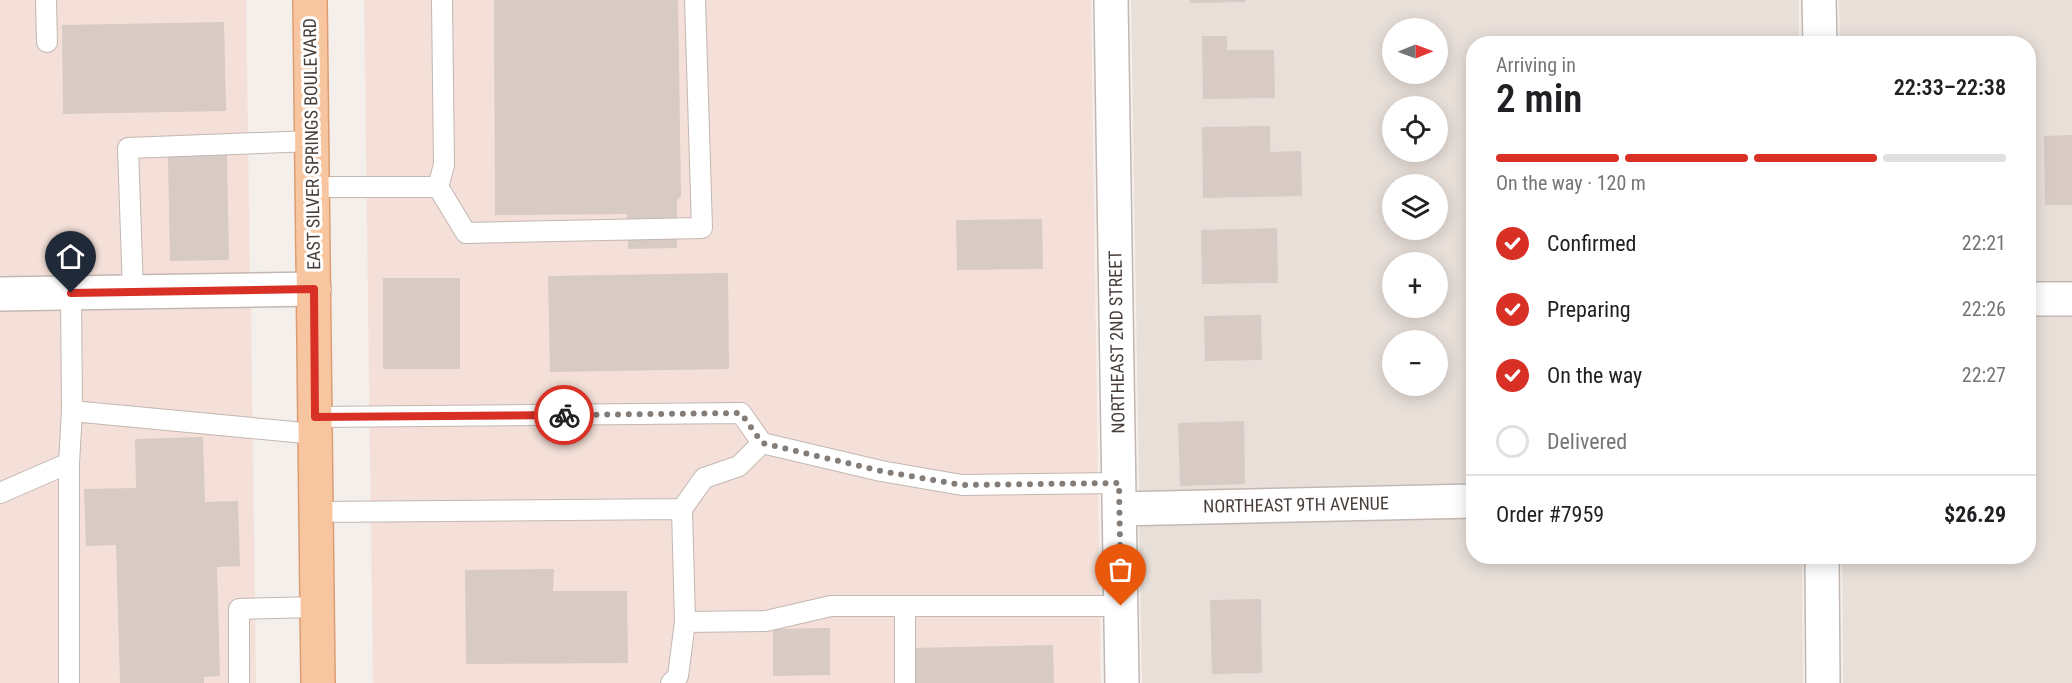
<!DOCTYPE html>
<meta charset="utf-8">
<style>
body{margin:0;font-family:"Roboto Condensed",sans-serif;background:#f2f2f2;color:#202124;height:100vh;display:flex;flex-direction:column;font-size:22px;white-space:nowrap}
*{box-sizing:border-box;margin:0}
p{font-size:20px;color:#757577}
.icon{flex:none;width:33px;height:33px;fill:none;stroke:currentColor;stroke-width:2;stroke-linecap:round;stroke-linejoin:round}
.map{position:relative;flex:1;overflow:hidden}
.panel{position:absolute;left:1466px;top:36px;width:570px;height:528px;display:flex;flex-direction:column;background:#fff;border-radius:24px;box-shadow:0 3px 15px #0003}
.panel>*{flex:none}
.needle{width:39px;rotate:89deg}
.controls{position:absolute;left:1382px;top:18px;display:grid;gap:12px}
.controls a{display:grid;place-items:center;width:66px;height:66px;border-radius:50%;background:#fff;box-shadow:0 3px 15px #0003;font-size:30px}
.pin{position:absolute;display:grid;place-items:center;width:51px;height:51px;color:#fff;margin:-62px -26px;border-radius:50% 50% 50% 0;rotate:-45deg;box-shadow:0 0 6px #0007}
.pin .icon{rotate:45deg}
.courier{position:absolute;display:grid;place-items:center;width:60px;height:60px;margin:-30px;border:4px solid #d93025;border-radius:50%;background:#fff;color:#222;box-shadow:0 2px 8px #0007}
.summary em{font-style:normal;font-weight:600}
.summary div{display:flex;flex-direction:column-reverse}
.summary{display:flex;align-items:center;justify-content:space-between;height:102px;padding:0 30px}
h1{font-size:39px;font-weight:600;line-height:45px}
.bar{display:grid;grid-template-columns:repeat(4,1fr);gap:9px 6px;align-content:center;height:72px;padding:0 30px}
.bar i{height:8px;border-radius:4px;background:#e0e0e0}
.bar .selected{background:#d93025}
.bar p{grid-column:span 4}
.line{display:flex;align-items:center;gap:15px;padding:0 30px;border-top:2px solid #e0e0e0}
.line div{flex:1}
ol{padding:0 30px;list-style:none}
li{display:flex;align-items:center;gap:18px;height:66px}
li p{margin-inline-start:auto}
li .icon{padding:6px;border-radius:50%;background:#d93025;color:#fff;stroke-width:4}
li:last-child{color:#757577}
li i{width:33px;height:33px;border:3px solid #e0e0e0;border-radius:50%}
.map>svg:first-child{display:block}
.residential{fill:#e8dfd9;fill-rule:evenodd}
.commercial{fill:#f4e0d8}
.building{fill:#d8cac4}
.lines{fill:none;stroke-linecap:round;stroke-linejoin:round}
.service-casing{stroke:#c2b7b1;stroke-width:22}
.minor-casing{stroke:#c2b7b1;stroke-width:36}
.tertiary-casing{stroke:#c2b7b1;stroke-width:36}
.primary-casing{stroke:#dc9d72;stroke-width:36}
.service{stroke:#fff;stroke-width:20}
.minor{stroke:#fff;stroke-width:33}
.tertiary{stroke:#fff;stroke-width:33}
.primary{stroke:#f7c6a1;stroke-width:33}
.done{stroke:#847c77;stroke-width:6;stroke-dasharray:0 10.8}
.route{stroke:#d93025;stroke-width:8}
.labels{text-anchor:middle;stroke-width:6;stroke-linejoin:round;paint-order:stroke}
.street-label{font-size:18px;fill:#483e39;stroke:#fff}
</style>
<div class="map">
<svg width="2072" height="683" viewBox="0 0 2072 683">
<rect width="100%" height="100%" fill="#f4efeb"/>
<path class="residential" d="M 1131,0 L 1799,0 L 1799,43 L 1473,44 L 1473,483 L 1139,491 ZM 1392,28 L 1437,28 L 1437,74 L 1392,74 ZM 1392,106 L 1437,106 L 1437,152 L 1392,152 ZM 1392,184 L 1437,184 L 1437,230 L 1392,230 ZM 1392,262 L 1437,262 L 1437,308 L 1392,308 ZM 1392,340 L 1437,340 L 1437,386 L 1392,386 Z
M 1839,0 L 2072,0 L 2072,282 L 2028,282 L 2028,44 L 1840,43 Z
M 2028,317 L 2072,317 L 2072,683 L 1843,683 L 1842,557 L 2028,556 Z
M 1473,518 L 1473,556 L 1802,557 L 1803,683 L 1142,683 L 1139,526 Z"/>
<path class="commercial" d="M 0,0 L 246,0 L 250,273 L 0,277 Z
M 364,0 L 1091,0 L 1101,683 L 373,683 Z
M 251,308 L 256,683 L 0,683 L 0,312 Z"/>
<path class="building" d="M 494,0 L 678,0 L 681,196 L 677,200 L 677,248 L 628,249 L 627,214 L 495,215 Z
M 1190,0 L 1245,0 L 1245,2 L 1190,3 Z
M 224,22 L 226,111 L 63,114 L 62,25 Z
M 1202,36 L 1227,36 L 1227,50 L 1274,50 L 1275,98 L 1203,99 Z
M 1270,126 L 1270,152 L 1301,151 L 1302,196 L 1203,198 L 1202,127 Z
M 2072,135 L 2072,205 L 2045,205 L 2044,136 Z
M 227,155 L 229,260 L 170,261 L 168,157 Z
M 1042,219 L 1043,269 L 957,270 L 956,220 Z
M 1277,228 L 1278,283 L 1202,284 L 1201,230 Z
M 728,273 L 729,369 L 550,372 L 548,276 Z
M 383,278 L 460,278 L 460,369 L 383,369 Z
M 1261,315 L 1262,360 L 1205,361 L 1204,316 Z
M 1244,421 L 1245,484 L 1180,486 L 1178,423 Z
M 203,437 L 205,502 L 238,501 L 240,566 L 217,567 L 220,676 L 204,677 L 204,683 L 120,683 L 116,545 L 86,546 L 84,489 L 136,488 L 135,439 Z
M 554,569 L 553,591 L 627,591 L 628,663 L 466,664 L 465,570 Z
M 1261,599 L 1262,673 L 1212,674 L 1210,600 Z
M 830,628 L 830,675 L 773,676 L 773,629 Z
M 1053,645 L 1054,683 L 911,683 L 910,648 Z"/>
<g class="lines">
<g class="service-casing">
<path id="service" d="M 46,0 L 47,42
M 313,187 L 438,187 L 444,165 L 442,0
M 438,187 L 466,233 L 702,228 L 695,0
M 133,292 L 128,148 L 312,141
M 72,411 L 315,434
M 315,417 L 741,413 L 762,443 L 881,471 L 962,485 L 1119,483
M 69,463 L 69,683
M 0,493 L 69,463 L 72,411 L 71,293
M 682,509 L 685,622 L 766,621 L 831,606 L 1121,606
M 316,512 L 682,509 L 704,478 L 739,466 L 762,443
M 905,608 L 905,683
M 239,683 L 239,609 L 317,607
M 671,683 L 678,676 L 685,622"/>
</g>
<g class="minor-casing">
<path id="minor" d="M 1111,0 L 1122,683
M 0,294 L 314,289
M 2028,299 L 2072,299
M 1119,509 L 1473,501"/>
</g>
<g class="tertiary-casing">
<path id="tertiary" d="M 1819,0 L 1820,44
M 1822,556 L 1823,683"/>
</g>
<g class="primary-casing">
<path id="primary" d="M 310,0 L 318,683"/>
</g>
<use href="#service" class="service"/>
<use href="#minor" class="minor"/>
<use href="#tertiary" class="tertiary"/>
<use href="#primary" class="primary"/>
</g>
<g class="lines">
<path class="done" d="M 564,415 L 741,413 L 762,443 L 881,471 L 962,485 L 1119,483 L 1121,606"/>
<path class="route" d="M 71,293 L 314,289 L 315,417 L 564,415"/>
</g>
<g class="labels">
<g class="street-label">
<text transform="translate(312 144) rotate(-91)" y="6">EAST SILVER SPRINGS BOULEVARD</text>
<text transform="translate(1117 342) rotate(-91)" y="6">NORTHEAST 2ND STREET</text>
<text transform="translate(1296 505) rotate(-1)" y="6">NORTHEAST 9TH AVENUE</text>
</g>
</g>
</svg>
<div class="controls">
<a><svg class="needle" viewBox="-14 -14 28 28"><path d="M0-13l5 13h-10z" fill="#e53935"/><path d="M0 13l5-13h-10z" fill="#757577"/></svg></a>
<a><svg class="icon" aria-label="locate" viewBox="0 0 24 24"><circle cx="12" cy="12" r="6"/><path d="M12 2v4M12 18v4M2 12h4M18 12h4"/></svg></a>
<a><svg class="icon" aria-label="layers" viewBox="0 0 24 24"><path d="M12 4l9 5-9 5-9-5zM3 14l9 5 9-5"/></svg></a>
<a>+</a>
<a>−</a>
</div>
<div class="pin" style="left:1121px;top:606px;background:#ea580c"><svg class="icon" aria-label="bag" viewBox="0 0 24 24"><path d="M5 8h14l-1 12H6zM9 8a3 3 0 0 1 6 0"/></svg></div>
<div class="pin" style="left:71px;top:293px;background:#1f2937"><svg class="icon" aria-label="home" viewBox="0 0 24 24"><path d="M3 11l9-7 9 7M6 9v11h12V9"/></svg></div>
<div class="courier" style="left:564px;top:415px"><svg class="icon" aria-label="bike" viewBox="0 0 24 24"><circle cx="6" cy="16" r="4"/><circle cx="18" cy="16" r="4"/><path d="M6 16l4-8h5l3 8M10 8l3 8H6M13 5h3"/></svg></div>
<section class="panel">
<div class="summary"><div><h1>2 min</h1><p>Arriving in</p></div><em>22:33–22:38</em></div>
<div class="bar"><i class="selected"></i><i class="selected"></i><i class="selected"></i><i></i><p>On the way · 120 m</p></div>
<ol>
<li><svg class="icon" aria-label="check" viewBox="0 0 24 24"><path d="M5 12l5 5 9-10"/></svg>Confirmed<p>22:21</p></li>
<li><svg class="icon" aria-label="check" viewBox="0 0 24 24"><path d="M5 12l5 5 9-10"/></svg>Preparing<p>22:26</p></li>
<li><svg class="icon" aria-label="check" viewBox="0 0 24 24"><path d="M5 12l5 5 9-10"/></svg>On the way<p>22:27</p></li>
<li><i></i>Delivered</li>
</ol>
<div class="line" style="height:78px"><div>Order #7959</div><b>$26.29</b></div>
</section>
</div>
